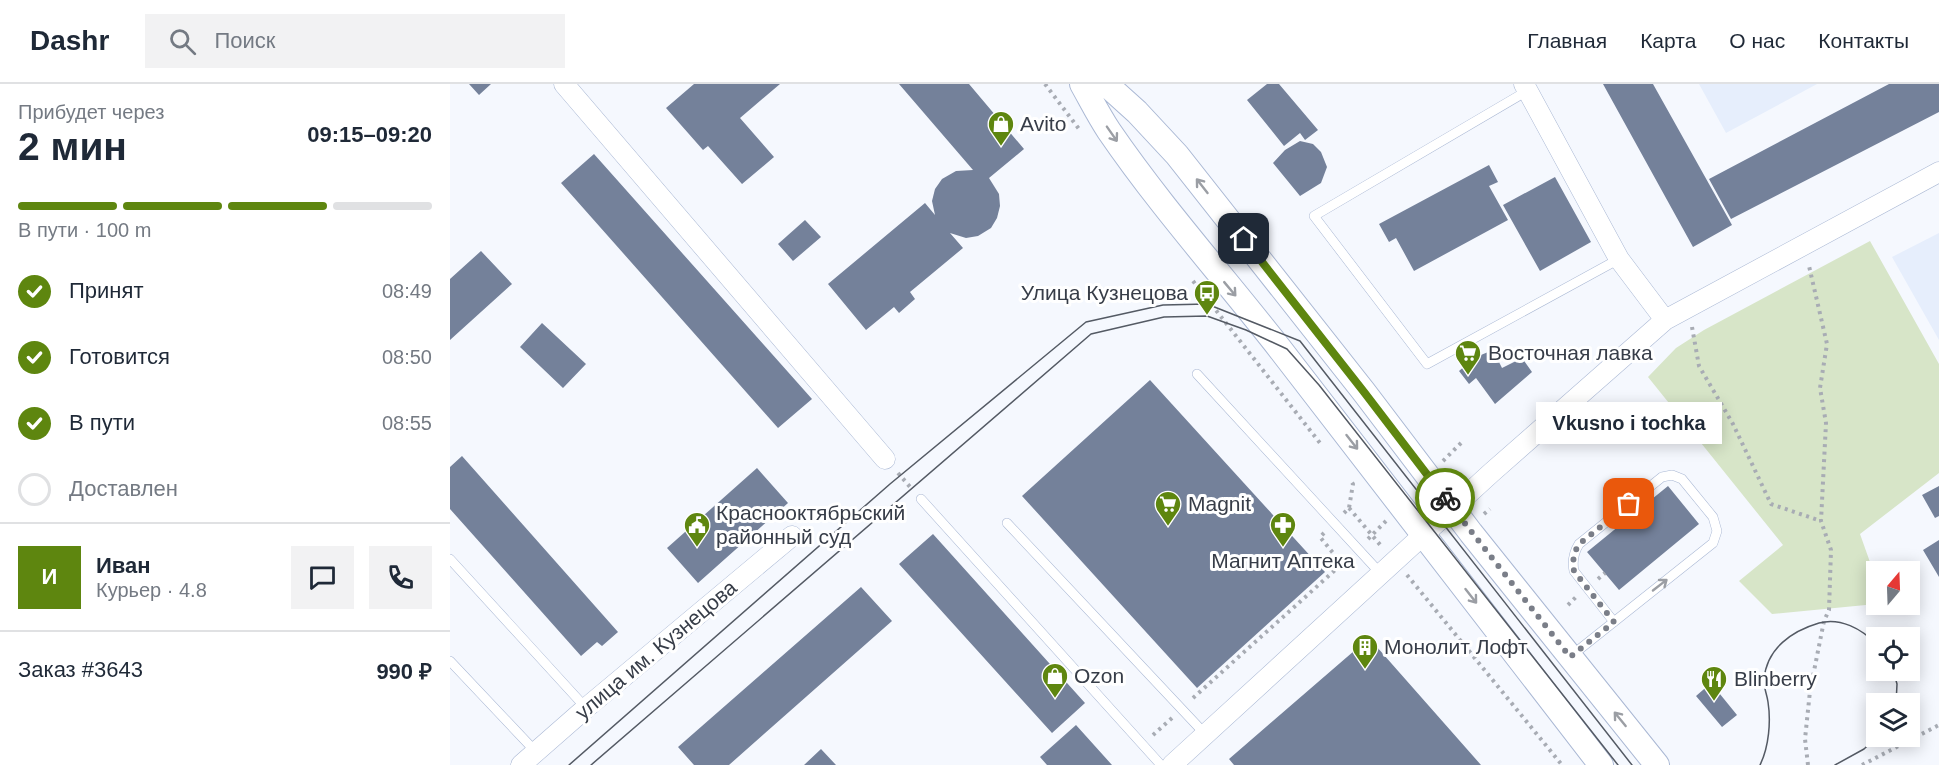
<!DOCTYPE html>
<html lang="ru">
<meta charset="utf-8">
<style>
body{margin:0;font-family:Arial,sans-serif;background:#f2f2f3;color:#1f2937;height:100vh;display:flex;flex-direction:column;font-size:22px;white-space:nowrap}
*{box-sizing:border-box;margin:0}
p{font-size:20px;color:#747a83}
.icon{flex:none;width:33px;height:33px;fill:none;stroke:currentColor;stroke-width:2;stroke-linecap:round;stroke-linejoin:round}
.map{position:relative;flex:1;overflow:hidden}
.panel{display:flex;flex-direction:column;background:#fff;width:450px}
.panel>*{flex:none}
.needle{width:39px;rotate:19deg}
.buttons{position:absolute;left:1416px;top:477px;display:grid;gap:12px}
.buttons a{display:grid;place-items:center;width:54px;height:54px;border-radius:0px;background:#fff;box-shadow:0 3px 15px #0003;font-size:30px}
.pin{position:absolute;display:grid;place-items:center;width:51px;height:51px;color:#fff;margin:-26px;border-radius:12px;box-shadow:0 3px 9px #0006}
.courier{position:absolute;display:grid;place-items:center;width:60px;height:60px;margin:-30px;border:4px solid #5e860f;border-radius:50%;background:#fff;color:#222;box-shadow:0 2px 8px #0007}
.bubble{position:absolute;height:42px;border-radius:0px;background:#fff;box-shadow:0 3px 15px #0003;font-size:20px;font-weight:700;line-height:42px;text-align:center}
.overview em{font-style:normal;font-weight:700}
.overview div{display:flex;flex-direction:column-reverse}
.overview{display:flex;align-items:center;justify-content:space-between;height:102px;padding:0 18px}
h1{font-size:39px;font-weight:700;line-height:45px}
.bar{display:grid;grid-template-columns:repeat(4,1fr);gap:9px 6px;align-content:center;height:72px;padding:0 18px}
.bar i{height:8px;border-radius:4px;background:#e0e1e3}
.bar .current{background:#5e860f}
.bar p{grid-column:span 4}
.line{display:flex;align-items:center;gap:15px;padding:0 18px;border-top:2px solid #e0e1e3}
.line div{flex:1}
.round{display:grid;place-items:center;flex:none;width:63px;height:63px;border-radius:0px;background:#f2f2f3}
ol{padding:0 18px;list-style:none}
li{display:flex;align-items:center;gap:18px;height:66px}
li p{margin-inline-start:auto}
li .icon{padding:6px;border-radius:50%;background:#5e860f;color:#fff;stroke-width:4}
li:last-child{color:#747a83}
li i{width:33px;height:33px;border:3px solid #e0e1e3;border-radius:50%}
header{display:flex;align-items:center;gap:36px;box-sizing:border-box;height:84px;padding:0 30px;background:#fff;border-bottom:2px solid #e0e1e3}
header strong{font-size:28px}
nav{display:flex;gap:33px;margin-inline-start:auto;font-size:21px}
.search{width:420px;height:54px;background:#f2f2f3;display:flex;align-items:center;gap:15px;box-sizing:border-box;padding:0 21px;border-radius:0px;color:#747a83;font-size:22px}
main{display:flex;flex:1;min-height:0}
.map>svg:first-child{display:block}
.built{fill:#e6eefc}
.green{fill:#d7e5c8}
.building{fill:#74819a}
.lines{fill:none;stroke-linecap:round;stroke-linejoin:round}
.service-casing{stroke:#aab8d4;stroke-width:10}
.minor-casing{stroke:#aab8d4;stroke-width:21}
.tertiary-casing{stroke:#aab8d4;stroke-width:26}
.path{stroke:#a8acb4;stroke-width:4;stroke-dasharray:3 4.5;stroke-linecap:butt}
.service{stroke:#fff;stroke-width:9}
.minor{stroke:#fff;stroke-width:20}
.tertiary{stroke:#fff;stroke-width:24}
.tram{stroke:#545a64;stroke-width:1.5}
.oneway{stroke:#9b9ea4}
.done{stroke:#7a7e88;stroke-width:6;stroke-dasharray:0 10.8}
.route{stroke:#5e860f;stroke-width:8}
.labels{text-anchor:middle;stroke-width:6;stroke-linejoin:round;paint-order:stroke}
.poi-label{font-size:21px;fill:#373d48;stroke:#fff;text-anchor:start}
.street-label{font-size:21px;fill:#373d48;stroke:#fff}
</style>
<header>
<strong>Dashr</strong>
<div class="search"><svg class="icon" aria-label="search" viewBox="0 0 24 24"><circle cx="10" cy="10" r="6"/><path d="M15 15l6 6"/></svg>Поиск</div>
<nav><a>Главная</a><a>Карта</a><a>О нас</a><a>Контакты</a></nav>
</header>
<main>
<section class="panel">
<div class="overview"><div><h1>2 мин</h1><p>Прибудет через</p></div><em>09:15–09:20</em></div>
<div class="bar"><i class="current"></i><i class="current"></i><i class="current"></i><i></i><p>В пути · 100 m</p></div>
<ol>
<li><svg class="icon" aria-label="check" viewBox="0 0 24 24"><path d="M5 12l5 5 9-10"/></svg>Принят<p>08:49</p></li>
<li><svg class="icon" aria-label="check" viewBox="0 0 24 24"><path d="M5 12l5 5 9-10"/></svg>Готовится<p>08:50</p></li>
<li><svg class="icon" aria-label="check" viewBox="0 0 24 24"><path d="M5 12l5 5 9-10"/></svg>В пути<p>08:55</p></li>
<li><i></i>Доставлен</li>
</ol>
<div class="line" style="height:108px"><b class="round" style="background:#5e860f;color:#fff">И</b><div><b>Иван</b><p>Курьер · 4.8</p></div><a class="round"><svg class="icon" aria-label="chat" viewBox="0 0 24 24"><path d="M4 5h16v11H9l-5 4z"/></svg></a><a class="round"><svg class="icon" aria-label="phone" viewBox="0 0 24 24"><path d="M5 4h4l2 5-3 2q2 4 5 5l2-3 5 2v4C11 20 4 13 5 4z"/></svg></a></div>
<div class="line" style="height:78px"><div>Заказ #3643</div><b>990 ₽</b></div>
</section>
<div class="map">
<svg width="1489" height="681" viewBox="0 0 1489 681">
<rect width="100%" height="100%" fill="#f5f8fe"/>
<path class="built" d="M 1249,0 L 1367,0 L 1276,49 Z
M 1489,149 L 1489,256 L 1442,173 Z"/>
<path class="green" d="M 1420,157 L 1489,280 L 1489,389 L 1410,450 L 1426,495 L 1426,520 L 1322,530 L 1289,497 L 1333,461 L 1198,293 L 1226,264 L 1254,246 Z"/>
<path class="building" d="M 19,0 L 41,0 L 29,11 Z
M 244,0 L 330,0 L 290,34 L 324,73 L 292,100 L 258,62 L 253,66 L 216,24 Z
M 449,0 L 519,0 L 574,65 L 539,94 L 549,110 L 550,122 L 547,134 L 541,144 L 528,152 L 516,154 L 500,149 L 513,164 L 460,208 L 465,215 L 449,229 L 444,223 L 416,246 L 378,200 L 475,119 L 485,131 L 482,117 L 485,105 L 492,95 L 506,87 L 523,86 Z
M 817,0 L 829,0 L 868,46 L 855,56 L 850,49 L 834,62 L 797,16 Z
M 1153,0 L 1203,0 L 1282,141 L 1243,163 Z
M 1439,0 L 1489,0 L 1489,28 L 1281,135 L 1259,95 Z
M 850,57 L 863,60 L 871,68 L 877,83 L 871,99 L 850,112 L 823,79 L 835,66 Z
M 144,70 L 362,315 L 328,344 L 111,99 Z
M 1039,81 L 1048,98 L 1039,102 L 1058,136 L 964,187 L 946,154 L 939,158 L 929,140 Z
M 1105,93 L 1141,158 L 1090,187 L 1053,121 Z
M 355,136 L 371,153 L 343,177 L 328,160 Z
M 31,167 L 62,200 L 0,256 L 0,195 Z
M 92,239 L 136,280 L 113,304 L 70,263 Z
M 1043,266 L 1052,284 L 1072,274 L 1082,288 L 1045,320 L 1026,294 L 1019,300 L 1009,287 L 1016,281 L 1014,278 Z
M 700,296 L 875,488 L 747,604 L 572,412 Z
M 12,372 L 168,548 L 152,562 L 147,558 L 131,572 L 0,425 L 0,383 Z
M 307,384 L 338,419 L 248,499 L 217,464 Z
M 1218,402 L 1249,440 L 1169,506 L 1137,468 Z
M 1489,402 L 1489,432 L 1485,434 L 1472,411 Z
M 483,450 L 635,619 L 602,649 L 449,480 Z
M 1489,456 L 1489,493 L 1473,466 Z
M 411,503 L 442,537 L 279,681 L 244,681 L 228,663 Z
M 919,554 L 1031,681 L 784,681 L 779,675 Z
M 1261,599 L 1287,631 L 1272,643 L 1246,612 Z
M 626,641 L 662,681 L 597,681 L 590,673 Z
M 371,665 L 386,681 L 354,681 Z"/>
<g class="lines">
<g class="service-casing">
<path id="service" d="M 1077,7 L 864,132 L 977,280 L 1169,175
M 747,290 L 931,490
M 471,415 L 711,681
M 557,439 L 756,651
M 0,475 L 136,624
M 1121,572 L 1263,459 L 1267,447 L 1263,433 L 1232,395 L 1222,391 L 1212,393 L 1129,460 C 1124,468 1122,477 1124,487 L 1164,538
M 0,577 L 86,668"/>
</g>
<g class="minor-casing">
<path id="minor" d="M 114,0 L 435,375
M 1074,0 L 1169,175 L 1215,236
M 71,681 L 136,624 L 342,452
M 722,681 L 1041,389 L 1215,236 L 1489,88"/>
</g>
<g class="tertiary-casing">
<path id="tertiary" d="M 632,0 C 641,16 649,32 659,47 C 711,123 773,192 830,265 C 937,403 1044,542 1151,681
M 656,0 L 687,28 L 727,71 L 914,308 L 1021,449 L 1207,681"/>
</g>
<path class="path" d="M 595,0 L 629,45
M 743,197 L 870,359
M 1242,243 L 1249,282 L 1283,340 L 1321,420 L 1371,437
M 993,377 L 1013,357
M 448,389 L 461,404
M 899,424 L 932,463
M 894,429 L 899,424 L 903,400 L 901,397
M 1034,430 L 1040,425
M 874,449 L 870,453 L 892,480
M 918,455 L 936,437
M 957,491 L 1112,681
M 1148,495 L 1155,489
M 1118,521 L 1126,513
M 743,614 L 893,479
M 703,651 L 722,634
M 1358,681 L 1355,655 L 1360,607 L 1374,537 L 1379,526 L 1381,466 L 1371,437 L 1376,339 L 1370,304 L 1377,260 L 1359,182
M 1412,681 L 1489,641"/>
<use href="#service" class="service"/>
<use href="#minor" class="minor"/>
<use href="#tertiary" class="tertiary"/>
<path class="tram" d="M 1443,586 L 1447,600 L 1446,620
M 119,681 L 440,400 L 636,238 L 713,221 L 757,220 L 850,257 L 1182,681
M 141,681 L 641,250 L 714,233 L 757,232 L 796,246 L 837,265 L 869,301 L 1168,681
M 1310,681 C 1319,663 1321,637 1318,618 C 1317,610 1313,602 1314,595 C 1317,564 1342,547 1369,539 C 1390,533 1412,545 1426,560
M 1385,681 L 1414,665 L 1428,652"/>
</g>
<defs><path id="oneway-shaft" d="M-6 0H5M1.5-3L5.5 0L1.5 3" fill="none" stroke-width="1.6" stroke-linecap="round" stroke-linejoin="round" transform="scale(1.5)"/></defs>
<g class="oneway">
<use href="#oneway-shaft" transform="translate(662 50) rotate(55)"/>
<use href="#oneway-shaft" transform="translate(752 102) rotate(-128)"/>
<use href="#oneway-shaft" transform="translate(780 205) rotate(50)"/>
<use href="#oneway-shaft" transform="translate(902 358) rotate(52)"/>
<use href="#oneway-shaft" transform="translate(1210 501) rotate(-38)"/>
<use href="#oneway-shaft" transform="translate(1021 512) rotate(52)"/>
<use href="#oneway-shaft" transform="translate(1170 635) rotate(-129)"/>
</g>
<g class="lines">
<path class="done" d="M 995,414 L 1120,573 L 1164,538 L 1124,487 C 1122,477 1124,468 1129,460 L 1179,420"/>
<path class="route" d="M 794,155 L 914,308 L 995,414"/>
</g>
<defs>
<g id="shop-pin" transform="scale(1.35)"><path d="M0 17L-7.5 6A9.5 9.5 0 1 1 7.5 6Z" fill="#5e860f" stroke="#fff"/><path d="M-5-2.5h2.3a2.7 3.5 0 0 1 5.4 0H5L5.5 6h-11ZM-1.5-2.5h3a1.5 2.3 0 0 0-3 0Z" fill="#fff"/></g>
<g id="bus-pin" transform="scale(1.35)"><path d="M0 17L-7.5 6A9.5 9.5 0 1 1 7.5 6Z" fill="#5e860f" stroke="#fff"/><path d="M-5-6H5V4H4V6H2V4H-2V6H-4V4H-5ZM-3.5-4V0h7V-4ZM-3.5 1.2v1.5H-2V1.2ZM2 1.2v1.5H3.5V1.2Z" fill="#fff"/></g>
<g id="supermarket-pin" transform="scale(1.35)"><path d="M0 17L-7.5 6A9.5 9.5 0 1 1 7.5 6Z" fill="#5e860f" stroke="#fff"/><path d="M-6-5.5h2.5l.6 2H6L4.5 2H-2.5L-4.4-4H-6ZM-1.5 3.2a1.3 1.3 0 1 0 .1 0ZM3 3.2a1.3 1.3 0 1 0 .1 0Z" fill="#fff"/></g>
<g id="civic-pin" transform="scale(1.35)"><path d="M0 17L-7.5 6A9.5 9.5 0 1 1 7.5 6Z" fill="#5e860f" stroke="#fff"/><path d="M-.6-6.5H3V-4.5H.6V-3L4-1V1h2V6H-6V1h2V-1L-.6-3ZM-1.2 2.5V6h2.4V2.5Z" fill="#fff"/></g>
<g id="pharmacy-pin" transform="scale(1.35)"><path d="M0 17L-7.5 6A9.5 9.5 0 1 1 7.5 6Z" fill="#5e860f" stroke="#fff"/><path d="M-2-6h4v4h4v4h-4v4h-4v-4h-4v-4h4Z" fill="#fff"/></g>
<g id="building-pin" transform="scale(1.35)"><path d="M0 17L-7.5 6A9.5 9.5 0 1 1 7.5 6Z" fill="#5e860f" stroke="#fff"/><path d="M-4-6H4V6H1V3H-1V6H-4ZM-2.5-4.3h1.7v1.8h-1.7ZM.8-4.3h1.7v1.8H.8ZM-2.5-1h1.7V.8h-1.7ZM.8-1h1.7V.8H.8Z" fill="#fff"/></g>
<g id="restaurant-pin" transform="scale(1.35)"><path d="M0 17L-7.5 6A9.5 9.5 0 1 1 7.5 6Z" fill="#5e860f" stroke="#fff"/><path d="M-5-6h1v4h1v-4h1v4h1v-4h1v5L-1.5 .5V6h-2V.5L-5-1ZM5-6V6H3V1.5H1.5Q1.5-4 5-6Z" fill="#fff"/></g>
</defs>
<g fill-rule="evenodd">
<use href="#shop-pin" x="551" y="40"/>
<use href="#bus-pin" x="757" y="209"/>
<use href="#supermarket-pin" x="1018" y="269"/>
<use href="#supermarket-pin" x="718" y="420"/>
<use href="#civic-pin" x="247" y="441"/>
<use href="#pharmacy-pin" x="833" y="441"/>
<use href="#building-pin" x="915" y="563"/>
<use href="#shop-pin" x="605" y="592"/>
<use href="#restaurant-pin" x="1264" y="595"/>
</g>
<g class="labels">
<g class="poi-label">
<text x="570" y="47">Avito</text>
<text x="738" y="216" text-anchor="end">Улица Кузнецова</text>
<text x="1038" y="276">Восточная лавка</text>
<text x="738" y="427">Magnit</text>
<text x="266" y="436">Краснооктябрьский<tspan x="266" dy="24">районный суд</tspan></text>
<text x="833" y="484" text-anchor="middle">Магнит Аптека</text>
<text x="934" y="570">Монолит Лофт</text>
<text x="624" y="599">Ozon</text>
<text x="1284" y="602">Blinberry</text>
</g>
<g class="street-label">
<text transform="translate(206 566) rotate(-40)" y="7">улица им. Кузнецова</text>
</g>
</g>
</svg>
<div class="buttons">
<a><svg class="needle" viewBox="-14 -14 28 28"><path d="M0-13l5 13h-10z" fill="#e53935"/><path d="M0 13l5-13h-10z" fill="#747a83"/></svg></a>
<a><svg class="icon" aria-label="locate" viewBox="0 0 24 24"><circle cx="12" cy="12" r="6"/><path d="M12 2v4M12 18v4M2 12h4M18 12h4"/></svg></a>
<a><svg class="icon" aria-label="layers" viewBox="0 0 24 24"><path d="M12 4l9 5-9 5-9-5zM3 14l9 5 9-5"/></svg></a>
</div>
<div class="pin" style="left:1179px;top:420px;background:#ea580c"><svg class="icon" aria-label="bag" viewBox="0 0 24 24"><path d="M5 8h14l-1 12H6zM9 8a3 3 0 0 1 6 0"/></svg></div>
<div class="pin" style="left:794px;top:155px;background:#1f2937"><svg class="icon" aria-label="home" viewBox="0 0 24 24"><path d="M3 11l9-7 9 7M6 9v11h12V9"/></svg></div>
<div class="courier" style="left:995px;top:414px"><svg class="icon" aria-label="bike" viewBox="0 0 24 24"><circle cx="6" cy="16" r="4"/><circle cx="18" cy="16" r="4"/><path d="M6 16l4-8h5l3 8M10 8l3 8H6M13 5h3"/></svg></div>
<div class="bubble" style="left:1086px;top:318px;width:186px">Vkusno i tochka</div>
</div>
</main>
